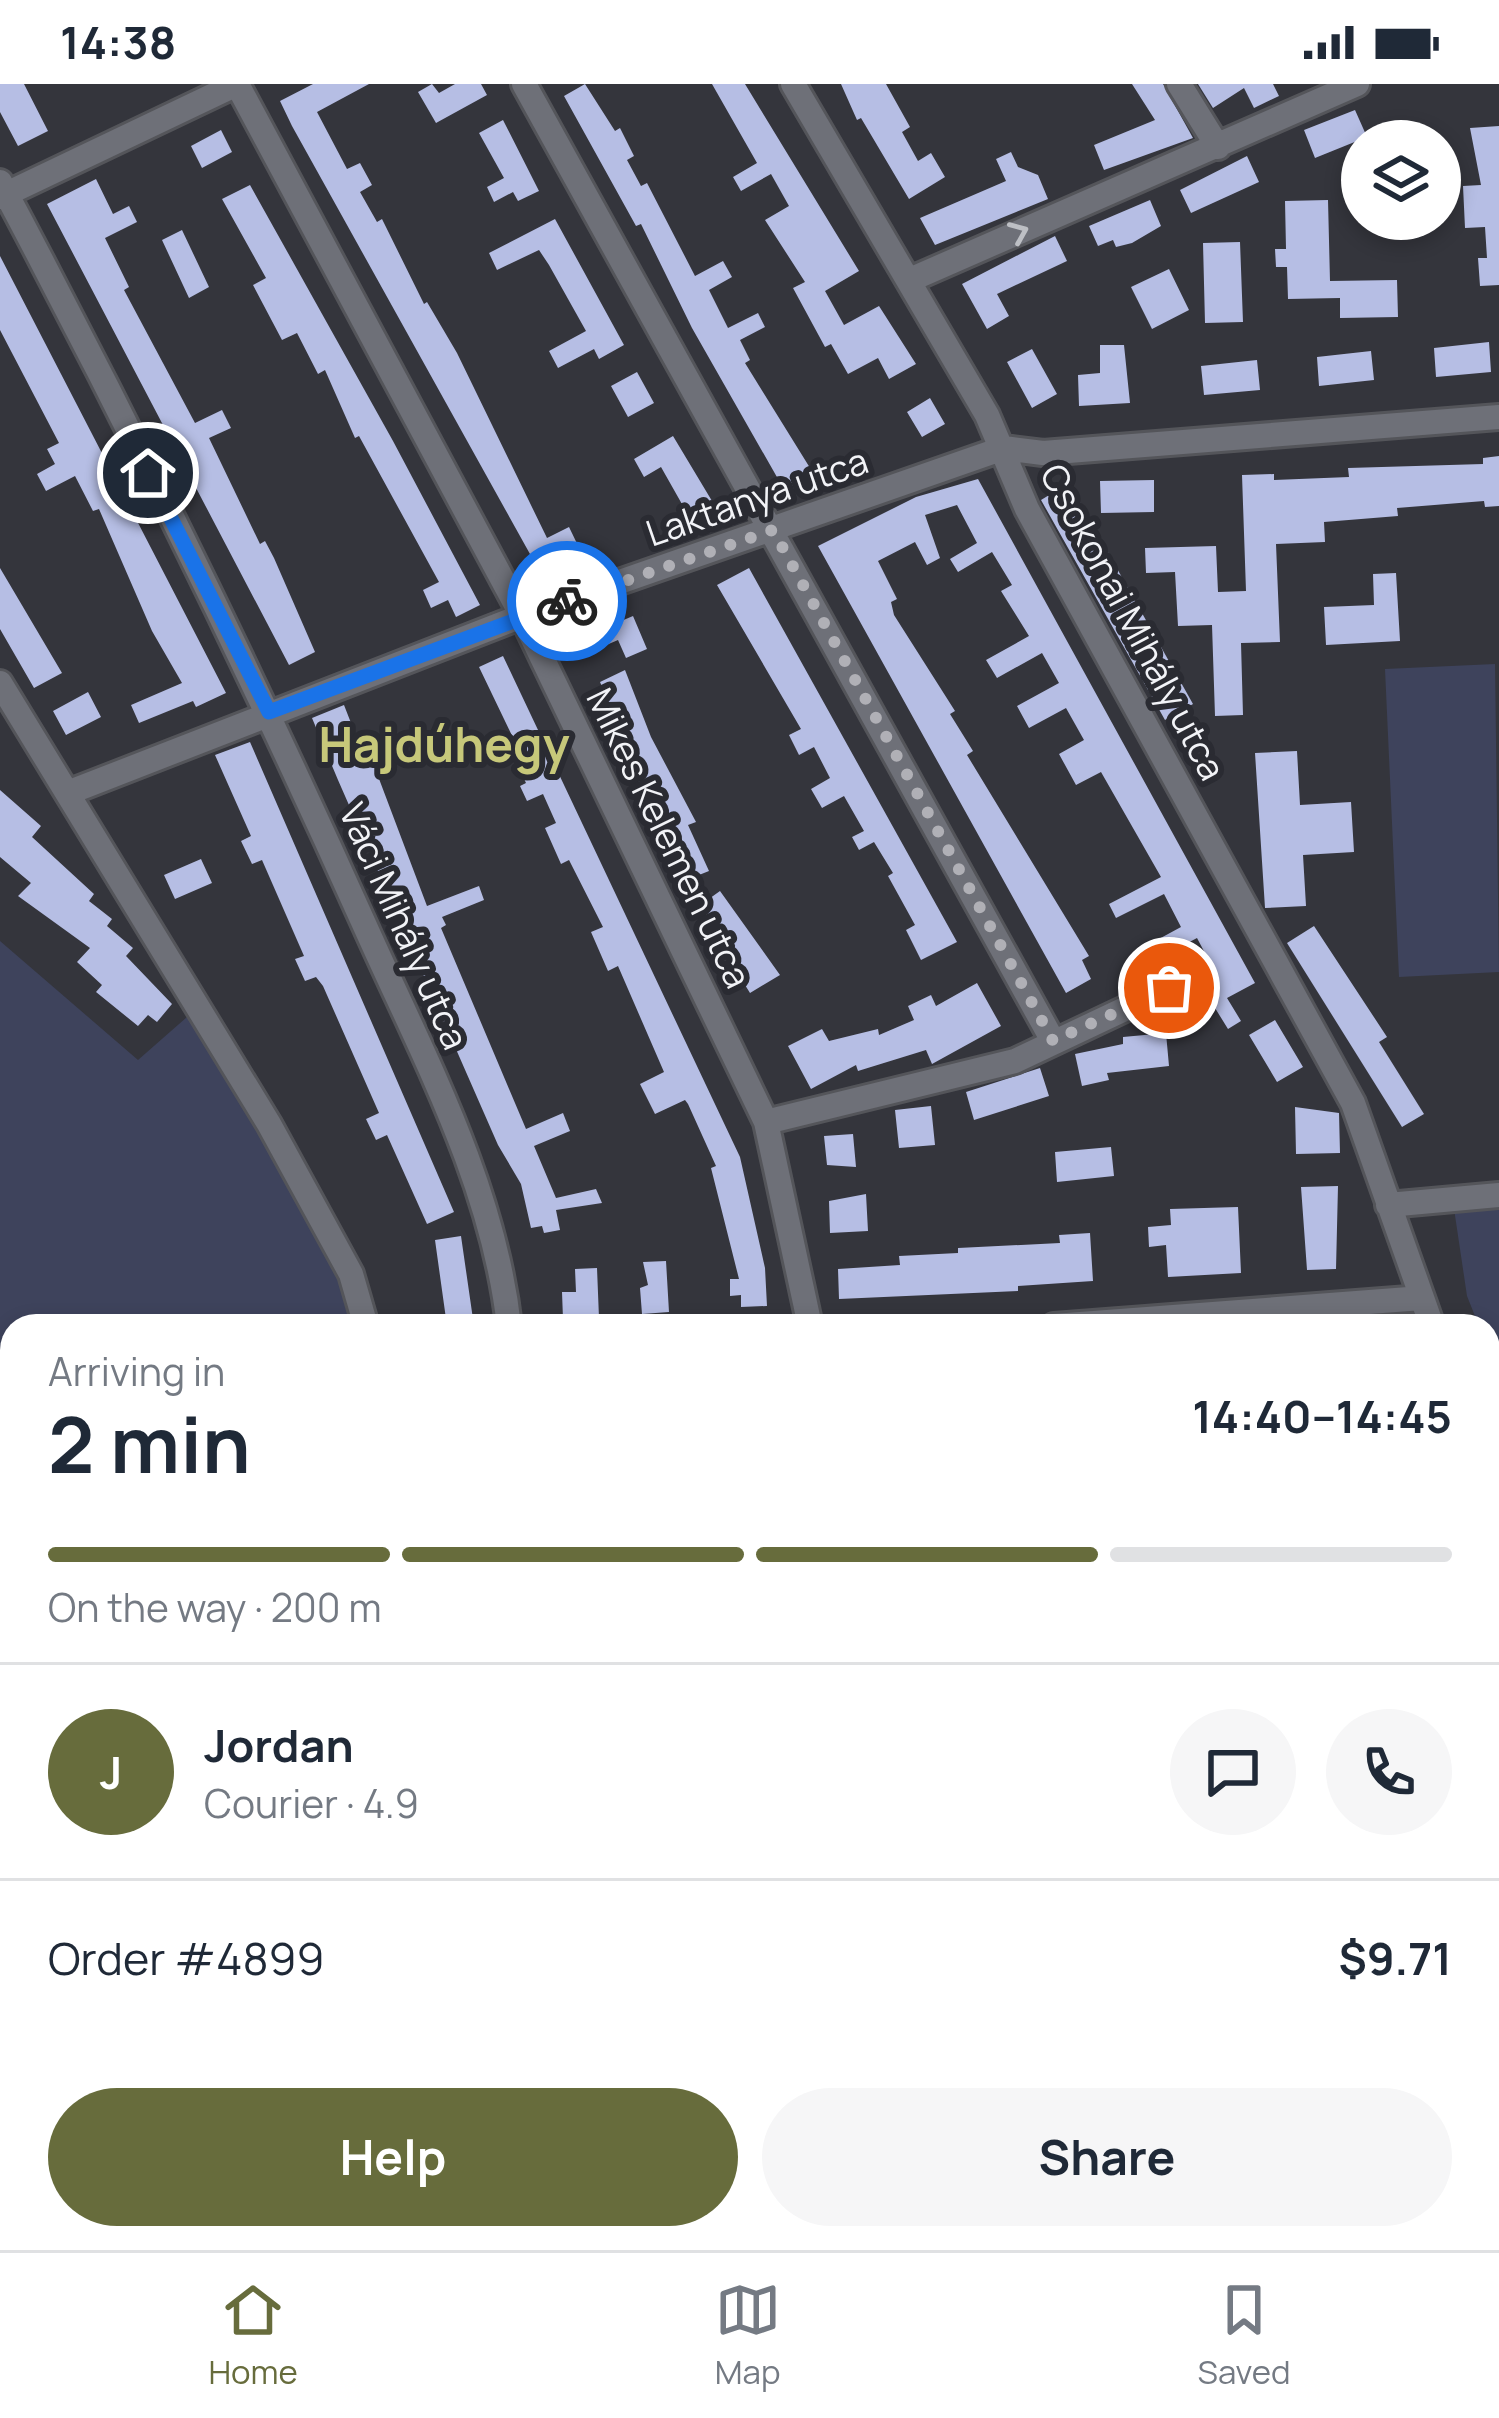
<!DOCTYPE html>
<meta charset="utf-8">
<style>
body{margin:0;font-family:Manrope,sans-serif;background:#f6f6f7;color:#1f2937;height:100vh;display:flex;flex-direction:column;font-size:45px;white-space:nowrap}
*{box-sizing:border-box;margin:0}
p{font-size:39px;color:#747a83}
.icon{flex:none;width:66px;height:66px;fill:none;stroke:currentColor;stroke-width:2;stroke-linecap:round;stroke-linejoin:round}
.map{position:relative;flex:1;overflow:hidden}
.drawer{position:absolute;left:0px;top:1230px;width:1500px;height:936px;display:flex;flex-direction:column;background:#fff;border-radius:36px 36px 0 0;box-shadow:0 6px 18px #0003}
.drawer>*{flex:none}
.buttons{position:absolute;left:1341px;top:36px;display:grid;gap:24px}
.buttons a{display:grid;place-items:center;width:120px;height:120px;border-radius:50%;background:#fff;box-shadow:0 6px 18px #0003;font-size:60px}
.pin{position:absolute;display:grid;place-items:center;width:102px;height:102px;color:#fff;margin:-51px;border:6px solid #fff;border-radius:50%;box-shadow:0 3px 12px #0007}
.courier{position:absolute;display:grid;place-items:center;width:120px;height:120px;margin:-60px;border:9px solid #1a73e8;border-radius:50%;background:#fff;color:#222;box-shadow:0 3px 15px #0007}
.overview em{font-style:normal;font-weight:700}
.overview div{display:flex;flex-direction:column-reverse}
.overview{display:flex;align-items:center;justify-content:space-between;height:204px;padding:0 48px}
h1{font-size:78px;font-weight:700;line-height:90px}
.bar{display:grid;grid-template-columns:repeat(4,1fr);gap:18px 12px;align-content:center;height:144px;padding:0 48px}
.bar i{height:15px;border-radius:9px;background:#e0e1e3}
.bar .on{background:#676c3c}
.bar p{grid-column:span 4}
.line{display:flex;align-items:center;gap:30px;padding:0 48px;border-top:3px solid #e0e1e3}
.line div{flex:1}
.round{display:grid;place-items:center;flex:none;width:126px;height:126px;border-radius:63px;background:#f6f6f7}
.action{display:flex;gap:24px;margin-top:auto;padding:24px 48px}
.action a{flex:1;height:138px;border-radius:72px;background:#676c3c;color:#fff;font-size:48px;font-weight:700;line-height:138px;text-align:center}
.action a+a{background:#f6f6f7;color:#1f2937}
.status{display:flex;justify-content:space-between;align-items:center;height:84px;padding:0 60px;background:#fff;direction:ltr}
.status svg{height:33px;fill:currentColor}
.menu{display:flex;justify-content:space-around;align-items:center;height:168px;border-top:3px solid #e0e1e3;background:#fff;font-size:33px;color:#747a83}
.menu a{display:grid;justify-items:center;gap:6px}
.menu .on{color:#676c3c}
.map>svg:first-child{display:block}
.green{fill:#3e435c}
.building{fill:#b6bee4}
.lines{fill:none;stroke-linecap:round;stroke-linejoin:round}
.minor-casing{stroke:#54555a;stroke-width:30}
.minor{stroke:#6e7078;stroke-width:24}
.oneway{stroke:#bdbfc4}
.done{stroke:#b0b0b6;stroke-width:12;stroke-dasharray:0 21.6}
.route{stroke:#1a73e8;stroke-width:15}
.labels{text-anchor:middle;stroke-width:12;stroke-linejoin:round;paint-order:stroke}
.street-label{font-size:36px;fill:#f2f3f7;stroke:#2a2b32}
.district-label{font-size:48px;font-weight:bold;fill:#c7c87a;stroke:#2a2b32}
</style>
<div class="status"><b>14:38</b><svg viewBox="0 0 49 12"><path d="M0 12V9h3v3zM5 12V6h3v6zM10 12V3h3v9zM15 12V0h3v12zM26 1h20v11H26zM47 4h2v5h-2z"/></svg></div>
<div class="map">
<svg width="1499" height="2166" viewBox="0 0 1499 2166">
<rect width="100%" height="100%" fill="#34353c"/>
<path class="green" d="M 1495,580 L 1499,888 L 1399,893 L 1385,585 Z
M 0,857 L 138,976 L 195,926 L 362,1222 L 352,1242 L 12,1242 L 12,2154 L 279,2154 L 283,2166 L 0,2166 Z
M 1499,1117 L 1499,1292 L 1488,1265 L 1488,1242 L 1479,1242 L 1467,1212 L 1453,1118 Z"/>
<path class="building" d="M 0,0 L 24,0 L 48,47 L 18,62 L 0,28 Z
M 313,0 L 369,0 L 317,28 L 347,85 L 360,79 L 372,101 L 360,108 L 377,138 L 382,135 L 424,220 L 427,218 L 457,269 L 547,454 L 569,443 L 584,474 L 540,488 L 292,42 L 280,17 Z
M 432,0 L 439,9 L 455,0 L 481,0 L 487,11 L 436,39 L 418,8 Z
M 585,0 L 615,47 L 620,44 L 634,72 L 627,76 L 641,102 L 647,99 L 695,192 L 723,177 L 732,193 L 709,206 L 728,244 L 758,229 L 765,243 L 740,256 L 750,276 L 745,279 L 815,392 L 786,409 L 692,244 L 641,140 L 636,142 L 564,12 Z
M 712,0 L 745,0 L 859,187 L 825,207 L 844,241 L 879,222 L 916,280 L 889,295 L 878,274 L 848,290 L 831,260 L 825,263 L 793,204 L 805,198 L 765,136 L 789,122 L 771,90 L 741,107 L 733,93 L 757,79 Z
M 841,0 L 886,0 L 910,43 L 902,48 L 918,77 L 931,69 L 945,93 L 909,115 L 861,34 L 857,36 Z
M 1132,0 L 1163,0 L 1193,54 L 1104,86 L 1094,61 L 1155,36 Z
M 1198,0 L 1273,0 L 1279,12 L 1254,24 L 1244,4 L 1213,24 Z
M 1355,26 L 1367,53 L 1315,74 L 1304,46 Z
M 503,36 L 539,107 L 518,117 L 513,108 L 494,118 L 487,103 L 504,94 L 479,49 Z
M 1499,42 L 1499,201 L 1480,202 L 1478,174 L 1487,174 L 1485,143 L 1465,144 L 1463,102 L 1481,101 L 1470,44 Z
M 221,46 L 232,68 L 202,84 L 191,62 Z
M 1011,68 L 1018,83 L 1038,91 L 1048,115 L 935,161 L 920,134 L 1006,97 L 996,75 Z
M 1247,72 L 1259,98 L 1191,129 L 1180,106 Z
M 96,95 L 113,130 L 129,122 L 137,138 L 105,154 L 129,203 L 124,206 L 195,339 L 222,326 L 231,344 L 209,354 L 260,460 L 265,457 L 274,474 L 315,568 L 289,581 L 47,120 Z
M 250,101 L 393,357 L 480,521 L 456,533 L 448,516 L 431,524 L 423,506 L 439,498 L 359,352 L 355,354 L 325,286 L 318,290 L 297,249 L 282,256 L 253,201 L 266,194 L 222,115 Z
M 1150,116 L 1161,142 L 1132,159 L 1116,163 L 1113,156 L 1098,162 L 1089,142 Z
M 1328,116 L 1330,197 L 1397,196 L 1398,233 L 1340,234 L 1340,214 L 1288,215 L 1287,183 L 1276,183 L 1275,165 L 1286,165 L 1285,117 Z
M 555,135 L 624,261 L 599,275 L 594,265 L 558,284 L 549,267 L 586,247 L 549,181 L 539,166 L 497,186 L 489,169 Z
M 182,146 L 209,203 L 189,214 L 162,156 Z
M 1055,152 L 1067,177 L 997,210 L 1009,232 L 987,245 L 962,200 Z
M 1240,158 L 1243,238 L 1205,239 L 1203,159 Z
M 0,172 L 226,609 L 196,623 L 193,617 L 139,639 L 131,621 L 182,599 L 152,547 L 99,425 L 93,427 L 75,392 L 46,407 L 37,390 L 55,380 L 47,365 L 59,359 L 0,246 Z
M 1169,185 L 1189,226 L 1152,245 L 1131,203 Z
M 1489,258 L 1491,288 L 1436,293 L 1434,264 Z
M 1100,261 L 1124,261 L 1130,319 L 1079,322 L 1078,291 L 1100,289 Z
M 1032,265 L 1057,310 L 1032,324 L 1007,278 Z
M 1371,267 L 1374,296 L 1319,302 L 1317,273 Z
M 1257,276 L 1260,306 L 1204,311 L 1201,282 Z
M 637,288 L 654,319 L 628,333 L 611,302 Z
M 930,314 L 945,340 L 922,353 L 907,328 Z
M 673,352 L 715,422 L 691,436 L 661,383 L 644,393 L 634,375 Z
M 1499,372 L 1499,422 L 1485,423 L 1484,417 L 1397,424 L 1398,432 L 1324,438 L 1325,458 L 1276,460 L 1280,558 L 1241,559 L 1243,631 L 1215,632 L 1212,541 L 1178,542 L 1175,488 L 1146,489 L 1145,464 L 1216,462 L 1218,508 L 1246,507 L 1242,391 L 1274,390 L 1274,396 L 1349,393 L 1348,384 L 1483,380 L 1483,374 Z
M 978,395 L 1255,899 L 1227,914 L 1241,937 L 1228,945 L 1215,924 L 1188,938 L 1178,918 L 1216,890 L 1197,854 L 1165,871 L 1157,856 L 1181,843 L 1164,810 L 1116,834 L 1109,820 L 1161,793 L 1101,688 L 1076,701 L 1059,670 L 1084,656 L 1066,624 L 1029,644 L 1017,622 L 1059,599 L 1042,569 L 997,594 L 986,576 L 1029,552 L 1001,507 L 1012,501 L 992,468 L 958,488 L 950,475 L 977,459 L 957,421 L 925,431 L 940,474 L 927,481 L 915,458 L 878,477 L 897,515 L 891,518 L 894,531 L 955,627 L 950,630 L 973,667 L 967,671 L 1089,872 L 1082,876 L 1091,895 L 1066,909 L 818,462 L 916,413 Z
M 1154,396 L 1154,428 L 1101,429 L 1100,397 Z
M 1069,399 L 1193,620 L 1165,636 L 1041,416 Z
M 0,484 L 62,589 L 34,604 L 0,545 Z
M 749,484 L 957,858 L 921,876 L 906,846 L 915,841 L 888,792 L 893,789 L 874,758 L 859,766 L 852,753 L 864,747 L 844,712 L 822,724 L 811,705 L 830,694 L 814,663 L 799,671 L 789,651 L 801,645 L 717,501 Z
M 1396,489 L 1400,557 L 1326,561 L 1324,523 L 1374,521 L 1373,490 Z
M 601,529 L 607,543 L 633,532 L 647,565 L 626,574 L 618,556 L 583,571 L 570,542 Z
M 503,572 L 740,1073 L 765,1184 L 767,1222 L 741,1223 L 741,1211 L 730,1212 L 730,1195 L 739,1195 L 711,1084 L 716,1082 L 688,1020 L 685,1016 L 655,1030 L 640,1000 L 664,988 L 618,882 L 608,887 L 591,848 L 603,843 L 569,776 L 561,780 L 545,744 L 556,739 L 543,710 L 527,717 L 520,702 L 526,699 L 510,664 L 516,660 L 479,583 Z
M 625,586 L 651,653 L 696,738 L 688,741 L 709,787 L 684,797 L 602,614 L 606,612 L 600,598 Z
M 88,608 L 101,633 L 66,651 L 53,627 Z
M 344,621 L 358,657 L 364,655 L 427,822 L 479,802 L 484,816 L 442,833 L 446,841 L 441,844 L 526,1045 L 563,1029 L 570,1047 L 534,1062 L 556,1114 L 596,1105 L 602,1119 L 556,1126 L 560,1146 L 544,1149 L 542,1142 L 531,1144 L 521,1100 L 498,1061 L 338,696 L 312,634 Z
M 250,658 L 454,1128 L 427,1140 L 387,1051 L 376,1056 L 366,1035 L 379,1029 L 323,902 L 316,893 L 305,897 L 295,875 L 304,872 L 262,776 L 252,780 L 241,757 L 251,752 L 215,671 Z
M 1297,667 L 1300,721 L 1351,718 L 1354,768 L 1303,771 L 1306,822 L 1265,824 L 1255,669 Z
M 0,706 L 41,742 L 32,753 L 94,810 L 89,817 L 112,835 L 107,842 L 133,864 L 126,872 L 172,920 L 157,938 L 148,931 L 138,942 L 96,908 L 102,901 L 77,878 L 90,864 L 18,812 L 31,799 L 0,773 Z
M 201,775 L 212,799 L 175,815 L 164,791 Z
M 720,807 L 780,891 L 750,909 L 732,880 L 737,877 L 699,822 Z
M 1314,842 L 1387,953 L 1379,958 L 1424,1030 L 1402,1043 L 1287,859 Z
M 977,899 L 1001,942 L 932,980 L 926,966 L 858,987 L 856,981 L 811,1005 L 788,962 L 822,945 L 829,957 L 878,945 L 879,951 L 914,936 L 908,922 L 931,911 L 936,922 Z
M 1275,936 L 1303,983 L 1277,998 L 1249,951 Z
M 1166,949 L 1169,982 L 1107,989 L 1109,996 L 1082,1002 L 1075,970 L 1123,960 L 1123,953 Z
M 1040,984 L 1049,1012 L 974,1036 L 966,1008 Z
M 931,1022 L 935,1061 L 899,1064 L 895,1026 Z
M 1295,1023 L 1339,1029 L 1340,1069 L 1296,1070 Z
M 853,1050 L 856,1083 L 827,1081 L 824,1052 Z
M 1111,1063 L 1114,1092 L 1057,1098 L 1055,1068 Z
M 1338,1102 L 1336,1185 L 1307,1186 L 1301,1103 Z
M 866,1110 L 868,1147 L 830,1149 L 829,1117 Z
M 1238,1123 L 1241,1189 L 1168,1193 L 1166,1161 L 1149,1163 L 1148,1143 L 1171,1141 L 1170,1125 Z
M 1090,1149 L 1093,1197 L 1018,1202 L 1018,1207 L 839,1215 L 838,1185 L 900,1181 L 899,1172 L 958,1169 L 958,1164 L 1060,1159 L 1059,1151 Z
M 461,1152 L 474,1242 L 447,1242 L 435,1156 Z
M 666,1177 L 669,1228 L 642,1230 L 640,1204 L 648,1201 L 643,1178 Z
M 597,1184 L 599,1234 L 563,1235 L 562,1208 L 576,1208 L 575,1185 Z"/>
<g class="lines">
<g class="minor-casing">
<path id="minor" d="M 237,0 L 522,532 L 766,1038 L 810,1242
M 524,0 L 1053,957
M 793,0 L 987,331 L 1027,425 L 1353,1019 L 1432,1242
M 1179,0 L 1218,63
M 0,98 C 130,342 252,590 365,842 C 423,972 493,1099 509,1242
M 0,113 L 237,0
M 912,195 L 1357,0
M 0,599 L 269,1040 L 351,1190 L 366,1242
M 70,708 L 522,532 L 1004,364 L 1043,369 L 1499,333
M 766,1038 L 1015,977 L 1169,904
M 1388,1121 L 1499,1111
M 1054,1242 L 1422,1214
M 1488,1386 L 1499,1415
M 1488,1764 L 1499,1760
M 1488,2032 L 1499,2055
M 0,2109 L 12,2129
M 24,2154 L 30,2166
M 526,2154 L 542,2166
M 773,2154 L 778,2166
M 942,2154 L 947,2166
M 1255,2154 L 1261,2166"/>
</g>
<use href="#minor" class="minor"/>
</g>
<defs><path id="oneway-chevron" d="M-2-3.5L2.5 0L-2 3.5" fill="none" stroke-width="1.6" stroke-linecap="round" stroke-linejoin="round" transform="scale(3)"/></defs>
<use class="oneway" href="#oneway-chevron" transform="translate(1019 148) rotate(-23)"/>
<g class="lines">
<path class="done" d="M 567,517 L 773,446 L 1053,957 L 1169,904"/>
<path class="route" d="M 148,389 L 269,628 L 567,517"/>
</g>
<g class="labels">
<g class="street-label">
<text transform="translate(757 413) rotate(-19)" y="13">Laktanya utca</text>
<text transform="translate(1133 538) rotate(62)" y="13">Csokonai Mihály utca</text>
<text transform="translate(669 754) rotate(64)" y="13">Mikes Kelemen utca</text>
<text transform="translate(404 842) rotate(66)" y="13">Váci Mihály utca</text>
</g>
<g class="district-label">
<text x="444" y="678">Hajdúhegy</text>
</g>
</g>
</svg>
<div class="buttons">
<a><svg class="icon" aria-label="layers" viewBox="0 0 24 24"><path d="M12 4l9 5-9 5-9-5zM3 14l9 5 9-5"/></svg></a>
</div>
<div class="pin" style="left:1169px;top:904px;background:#ea580c"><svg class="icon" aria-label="bag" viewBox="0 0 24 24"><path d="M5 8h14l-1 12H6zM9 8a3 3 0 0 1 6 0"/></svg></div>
<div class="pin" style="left:148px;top:389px;background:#1f2937"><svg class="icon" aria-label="home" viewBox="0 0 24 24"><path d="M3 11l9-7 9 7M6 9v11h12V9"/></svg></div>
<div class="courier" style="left:567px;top:517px"><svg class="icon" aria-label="bike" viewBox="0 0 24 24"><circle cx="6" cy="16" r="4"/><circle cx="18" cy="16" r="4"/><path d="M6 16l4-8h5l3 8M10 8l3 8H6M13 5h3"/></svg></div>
<section class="drawer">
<div class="overview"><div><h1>2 min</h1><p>Arriving in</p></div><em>14:40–14:45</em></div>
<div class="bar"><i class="on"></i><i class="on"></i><i class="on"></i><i></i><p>On the way · 200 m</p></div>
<div class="line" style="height:216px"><b class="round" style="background:#676c3c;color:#fff">J</b><div><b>Jordan</b><p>Courier · 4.9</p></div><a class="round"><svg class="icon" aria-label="chat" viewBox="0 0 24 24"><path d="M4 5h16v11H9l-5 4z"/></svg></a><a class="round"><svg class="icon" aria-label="phone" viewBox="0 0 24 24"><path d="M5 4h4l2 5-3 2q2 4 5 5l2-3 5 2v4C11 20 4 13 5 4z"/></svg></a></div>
<div class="line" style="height:156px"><div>Order #4899</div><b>$9.71</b></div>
<div class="action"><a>Help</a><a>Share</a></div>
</section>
</div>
<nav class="menu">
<a class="on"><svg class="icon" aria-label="home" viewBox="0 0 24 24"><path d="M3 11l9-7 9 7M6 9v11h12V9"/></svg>Home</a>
<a><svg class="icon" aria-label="map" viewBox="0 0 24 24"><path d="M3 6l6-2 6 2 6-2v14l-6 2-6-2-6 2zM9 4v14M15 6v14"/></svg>Map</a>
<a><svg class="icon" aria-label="saved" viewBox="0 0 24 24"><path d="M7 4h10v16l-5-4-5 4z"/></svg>Saved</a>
</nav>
